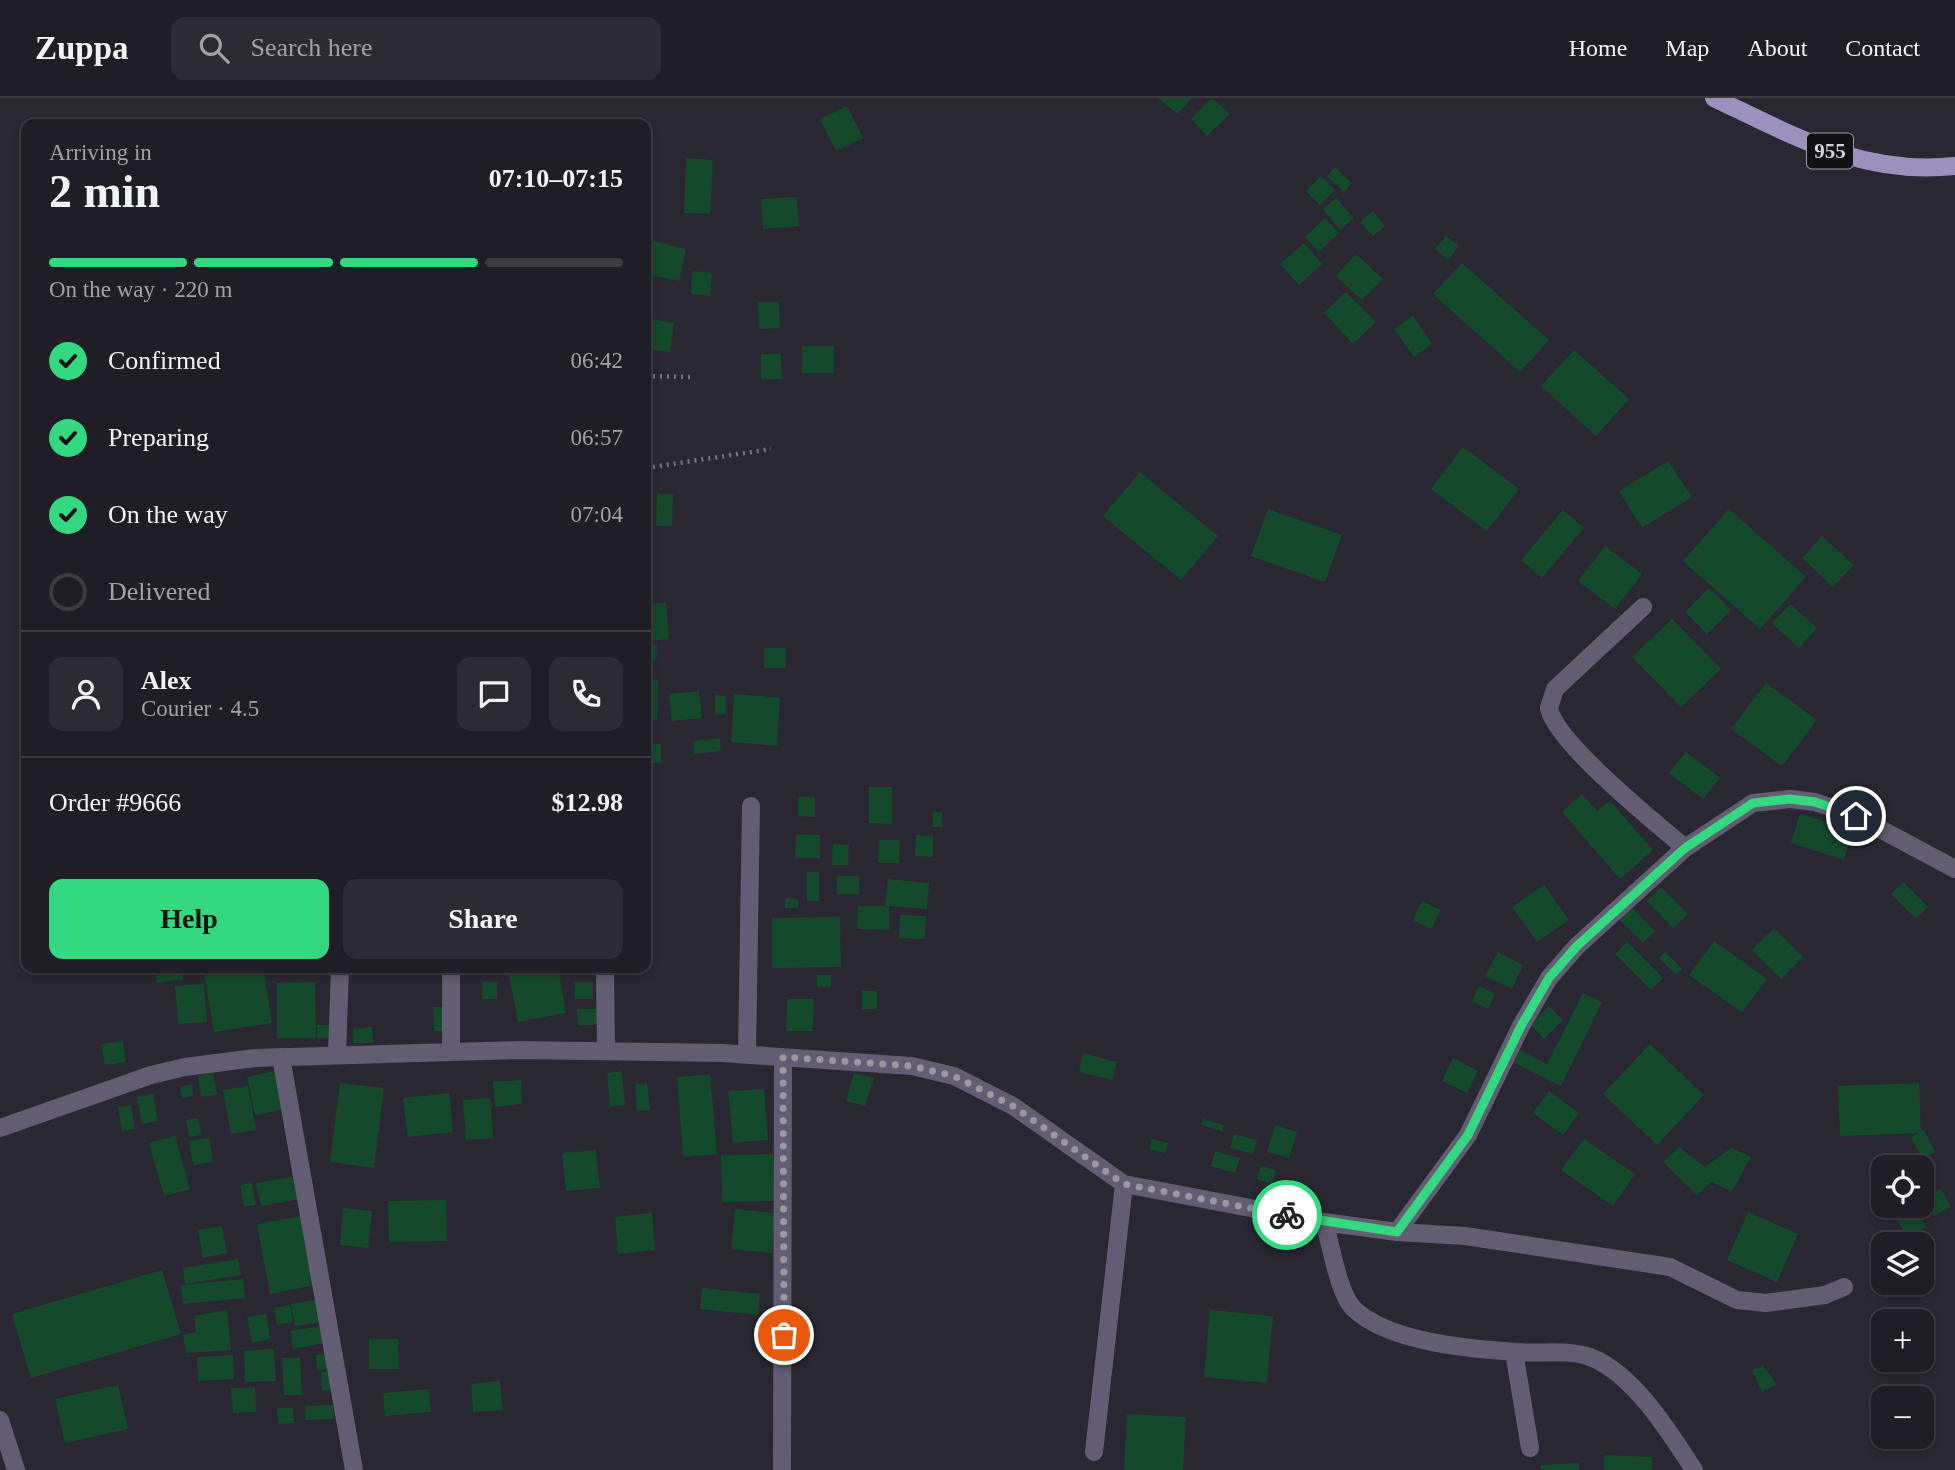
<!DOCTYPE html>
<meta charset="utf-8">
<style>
body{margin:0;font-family:Georgia,serif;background:#2c2a32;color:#f1f3f6;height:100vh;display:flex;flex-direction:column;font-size:26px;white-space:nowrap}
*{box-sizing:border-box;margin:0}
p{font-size:23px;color:#a1a2a7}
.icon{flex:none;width:38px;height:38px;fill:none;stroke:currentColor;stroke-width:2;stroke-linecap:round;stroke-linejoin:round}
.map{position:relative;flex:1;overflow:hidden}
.side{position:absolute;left:21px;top:21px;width:630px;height:854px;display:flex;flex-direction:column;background:#1f1d25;border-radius:14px;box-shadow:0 4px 10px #0003,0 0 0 2px #3c3b42}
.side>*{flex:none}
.buttons{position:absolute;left:1871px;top:1057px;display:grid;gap:14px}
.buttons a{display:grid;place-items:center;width:63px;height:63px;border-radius:14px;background:#1f1d25;box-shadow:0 4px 10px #0003,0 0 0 2px #3c3b42;font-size:35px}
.pin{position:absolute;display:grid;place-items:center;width:60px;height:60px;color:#fff;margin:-30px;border:4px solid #fff;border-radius:50%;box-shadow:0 2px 7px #0007}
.courier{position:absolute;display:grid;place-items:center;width:70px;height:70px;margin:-35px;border:5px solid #34d881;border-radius:50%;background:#fff;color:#222;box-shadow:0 2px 9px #0007}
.overview em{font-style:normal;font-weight:800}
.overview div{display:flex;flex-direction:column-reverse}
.overview{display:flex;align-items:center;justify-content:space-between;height:119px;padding:0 28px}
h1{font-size:46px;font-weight:800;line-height:52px}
.bar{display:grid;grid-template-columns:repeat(4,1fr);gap:10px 7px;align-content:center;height:84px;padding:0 28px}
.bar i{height:9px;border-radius:5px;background:#3c3b42}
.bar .selected{background:#34d881}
.bar p{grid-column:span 4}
.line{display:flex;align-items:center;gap:18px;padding:0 28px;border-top:2px solid #3c3b42}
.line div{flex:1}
.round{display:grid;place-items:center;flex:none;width:74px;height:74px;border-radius:14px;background:#2c2a32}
ol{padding:0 28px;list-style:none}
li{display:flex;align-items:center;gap:21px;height:77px}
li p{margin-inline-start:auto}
li .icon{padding:7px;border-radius:50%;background:#34d881;color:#111;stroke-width:4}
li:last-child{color:#a1a2a7}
li i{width:38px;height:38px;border:4px solid #3c3b42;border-radius:50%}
.action{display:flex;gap:14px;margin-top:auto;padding:14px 28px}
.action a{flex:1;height:80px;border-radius:14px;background:#34d881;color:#111;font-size:28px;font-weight:800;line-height:80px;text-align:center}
.action a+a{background:#2c2a32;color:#f1f3f6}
header{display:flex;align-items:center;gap:42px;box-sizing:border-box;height:98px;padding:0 35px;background:#1f1d25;border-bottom:2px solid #3c3b42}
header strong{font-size:33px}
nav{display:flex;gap:38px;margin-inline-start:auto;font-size:24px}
.search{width:490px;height:63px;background:#2c2a32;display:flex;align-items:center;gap:18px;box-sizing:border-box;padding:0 24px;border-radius:14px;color:#a1a2a7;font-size:26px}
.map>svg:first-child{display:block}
.building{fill:#144a2b}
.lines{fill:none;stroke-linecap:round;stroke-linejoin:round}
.path{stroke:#78767f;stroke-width:4.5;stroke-dasharray:2 5;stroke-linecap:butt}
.minor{stroke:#635d73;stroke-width:18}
.primary{stroke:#9c90bd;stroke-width:18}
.done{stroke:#99979f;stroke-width:7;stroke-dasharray:0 12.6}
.route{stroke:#34d881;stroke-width:9}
.labels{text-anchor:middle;stroke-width:5;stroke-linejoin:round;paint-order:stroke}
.shield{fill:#121115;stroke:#9a999f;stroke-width:2}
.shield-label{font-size:21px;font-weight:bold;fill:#d5d3da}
</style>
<header>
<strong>Zuppa</strong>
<div class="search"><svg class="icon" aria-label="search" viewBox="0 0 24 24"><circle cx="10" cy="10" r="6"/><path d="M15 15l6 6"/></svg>Search here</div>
<nav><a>Home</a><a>Map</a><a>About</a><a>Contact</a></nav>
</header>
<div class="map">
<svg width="1955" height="1372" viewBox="0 0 1955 1372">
<rect width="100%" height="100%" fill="#292731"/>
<path class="building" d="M 1158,0 L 1192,0 L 1178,16 Z
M 1212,0 L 1230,16 L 1207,38 L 1191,21 Z
M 847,8 L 863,40 L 836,53 L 820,21 Z
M 686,60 L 713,62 L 710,116 L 684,115 Z
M 1335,69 L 1352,85 L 1344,94 L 1327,78 Z
M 1321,78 L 1335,92 L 1320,107 L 1306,93 Z
M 797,99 L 799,128 L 763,131 L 761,101 Z
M 1336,100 L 1354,120 L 1340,132 L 1323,111 Z
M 1373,113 L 1385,128 L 1373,138 L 1360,124 Z
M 1325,120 L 1339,135 L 1319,154 L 1305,139 Z
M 1446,138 L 1459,148 L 1448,162 L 1435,151 Z
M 650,142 L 686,151 L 679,183 L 646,176 Z
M 1304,145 L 1322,166 L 1299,187 L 1280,166 Z
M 1356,156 L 1383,181 L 1362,202 L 1336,178 Z
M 1462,165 L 1549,242 L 1520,274 L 1433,196 Z
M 692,173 L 712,175 L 710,198 L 691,196 Z
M 1346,194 L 1376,224 L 1353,246 L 1324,215 Z
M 758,204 L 779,204 L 780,230 L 759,231 Z
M 1413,218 L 1432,246 L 1414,259 L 1394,231 Z
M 651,221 L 674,225 L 670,254 L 647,251 Z
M 802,248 L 834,248 L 834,275 L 802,275 Z
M 1574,252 L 1629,301 L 1596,338 L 1541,288 Z
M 761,256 L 781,256 L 782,281 L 761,281 Z
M 1463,349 L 1519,391 L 1487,433 L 1431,391 Z
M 1668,363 L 1692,399 L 1642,430 L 1619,393 Z
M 1140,374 L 1218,438 L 1181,482 L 1103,418 Z
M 657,396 L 673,396 L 672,428 L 656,428 Z
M 1268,411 L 1342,437 L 1325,484 L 1251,458 Z
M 1729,411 L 1806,479 L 1760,531 L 1683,463 Z
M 1563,412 L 1584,430 L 1542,480 L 1521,462 Z
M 1822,438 L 1854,467 L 1833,489 L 1802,460 Z
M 1605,448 L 1642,476 L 1615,511 L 1578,483 Z
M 1709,490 L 1731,512 L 1707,536 L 1685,514 Z
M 666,505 L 669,541 L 646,543 L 646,506 Z
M 1790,506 L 1817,530 L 1799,550 L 1772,525 Z
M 1672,521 L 1721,571 L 1681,609 L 1632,559 Z
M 646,547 L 657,547 L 656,562 L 646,562 Z
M 764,550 L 786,550 L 786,570 L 764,570 Z
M 646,581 L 658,582 L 657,622 L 646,622 Z
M 1766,585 L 1817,622 L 1782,668 L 1731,631 Z
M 699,593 L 702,620 L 672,623 L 669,596 Z
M 734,596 L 780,600 L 777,648 L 731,644 Z
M 715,597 L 726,598 L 726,616 L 715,616 Z
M 720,640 L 721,653 L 694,656 L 693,643 Z
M 646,646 L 661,646 L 661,665 L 646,665 Z
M 1686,654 L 1720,680 L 1703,701 L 1669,675 Z
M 869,689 L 892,689 L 892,726 L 869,725 Z
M 1582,696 L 1597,713 L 1610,703 L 1653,752 L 1620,781 L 1562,714 Z
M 798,699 L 815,699 L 815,719 L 798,718 Z
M 933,714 L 942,714 L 942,729 L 933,729 Z
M 1800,716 L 1853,732 L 1844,762 L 1791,745 Z
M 796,736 L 820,737 L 820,760 L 795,760 Z
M 916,737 L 933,738 L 933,759 L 915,758 Z
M 879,742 L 900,742 L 899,765 L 878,765 Z
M 833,746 L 849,747 L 848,767 L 832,767 Z
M 807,774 L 819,774 L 819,803 L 807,803 Z
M 837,778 L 859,778 L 859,796 L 837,796 Z
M 888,781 L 929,785 L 927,811 L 889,808 L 889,832 L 857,831 L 858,808 L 885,808 Z
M 1903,784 L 1928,809 L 1916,821 L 1891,796 Z
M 1544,787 L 1569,822 L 1537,844 L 1512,809 Z
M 1661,789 L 1688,816 L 1673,830 L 1647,803 Z
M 785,800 L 798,801 L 798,810 L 785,810 Z
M 1422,803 L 1441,812 L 1431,831 L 1413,822 Z
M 1630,808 L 1655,833 L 1643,845 L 1618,820 Z
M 900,817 L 926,818 L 925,841 L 899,840 Z
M 840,819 L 841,869 L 772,870 L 772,820 Z
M 1774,830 L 1803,859 L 1781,881 L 1752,852 Z
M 1714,843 L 1767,881 L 1742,914 L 1689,877 Z
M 1627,844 L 1663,880 L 1651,892 L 1615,856 Z
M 1498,854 L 1523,867 L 1512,891 L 1485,878 Z
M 1665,854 L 1682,871 L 1676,877 L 1659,860 Z
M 154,870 L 181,870 L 183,881 L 157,885 Z
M 241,870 L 263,870 L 272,925 L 214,934 L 204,875 Z
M 508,870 L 558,870 L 566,915 L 518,924 Z
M 817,877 L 831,877 L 831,889 L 817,889 Z
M 315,884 L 316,940 L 277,940 L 277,885 Z
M 482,884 L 497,884 L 497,901 L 482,901 Z
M 575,884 L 593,884 L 593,901 L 575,901 Z
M 204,886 L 207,924 L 178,926 L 175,888 Z
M 1479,888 L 1495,896 L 1488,911 L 1472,903 Z
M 862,893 L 877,893 L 877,911 L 862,911 Z
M 1583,895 L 1602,904 L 1561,988 L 1513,964 L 1519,952 L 1547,966 Z
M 787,901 L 814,901 L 813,933 L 786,933 Z
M 1549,908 L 1563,922 L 1544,941 L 1530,926 Z
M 433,909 L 449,909 L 449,933 L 434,933 Z
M 577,911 L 597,911 L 597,927 L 578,927 Z
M 317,927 L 336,927 L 336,940 L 317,940 Z
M 372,929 L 373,945 L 354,946 L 353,931 Z
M 123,943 L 126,964 L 105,967 L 101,946 Z
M 1650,946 L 1704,997 L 1657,1047 L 1603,996 Z
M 1083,955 L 1117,964 L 1112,982 L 1079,974 Z
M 1453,960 L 1478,973 L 1467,995 L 1442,983 Z
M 279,972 L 287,1011 L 255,1017 L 247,979 Z
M 622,973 L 625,1007 L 610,1008 L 607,975 Z
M 213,975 L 217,997 L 201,999 L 198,978 Z
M 854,975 L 874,980 L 865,1008 L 846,1003 Z
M 710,976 L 717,1056 L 683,1059 L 677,979 Z
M 521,982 L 522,1006 L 495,1009 L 493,984 Z
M 340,985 L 384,990 L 374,1070 L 330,1064 Z
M 647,985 L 650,1012 L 637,1013 L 635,986 Z
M 1919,985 L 1921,1033 L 1924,1032 L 1935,1054 L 1922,1061 L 1911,1039 L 1919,1035 L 1840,1038 L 1838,988 Z
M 192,986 L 193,998 L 182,1000 L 180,989 Z
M 248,988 L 256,1032 L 231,1036 L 223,992 Z
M 764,991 L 768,1042 L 733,1045 L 728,993 Z
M 1549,993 L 1579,1015 L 1563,1037 L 1533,1015 Z
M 449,995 L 453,1034 L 408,1039 L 403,1000 Z
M 153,996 L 158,1023 L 142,1026 L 137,999 Z
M 490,1000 L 493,1040 L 466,1042 L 463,1002 Z
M 131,1007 L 135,1031 L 122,1033 L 118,1009 Z
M 198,1020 L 201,1037 L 189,1039 L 186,1022 Z
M 1203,1021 L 1224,1027 L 1222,1033 L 1201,1027 Z
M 1275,1027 L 1297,1034 L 1289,1060 L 1267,1054 Z
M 1234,1036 L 1257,1042 L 1253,1056 L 1230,1050 Z
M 175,1038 L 190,1091 L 164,1098 L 149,1045 Z
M 209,1040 L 213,1064 L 193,1067 L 189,1043 Z
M 1152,1041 L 1168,1045 L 1165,1055 L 1149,1051 Z
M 1584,1041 L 1635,1076 L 1613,1108 L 1561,1072 Z
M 1679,1049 L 1705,1069 L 1731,1050 L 1751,1059 L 1732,1093 L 1711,1084 L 1697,1097 L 1663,1064 Z
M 596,1052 L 600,1090 L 566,1093 L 562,1055 Z
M 1215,1053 L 1240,1060 L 1235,1075 L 1211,1068 Z
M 773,1056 L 774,1103 L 722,1104 L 721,1057 Z
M 1261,1068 L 1276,1072 L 1272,1086 L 1257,1081 Z
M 297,1078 L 301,1101 L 261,1108 L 256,1085 Z
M 252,1085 L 256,1107 L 244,1109 L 240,1087 Z
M 1941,1091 L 1951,1109 L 1934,1118 L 1924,1099 Z
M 446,1102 L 447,1143 L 389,1144 L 388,1103 Z
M 1904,1108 L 1915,1108 L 1926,1129 L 1906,1138 L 1893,1113 Z
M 343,1110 L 372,1113 L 368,1150 L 340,1147 Z
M 735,1111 L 775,1115 L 772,1155 L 731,1151 Z
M 1748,1114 L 1798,1136 L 1777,1184 L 1727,1162 Z
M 652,1115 L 655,1152 L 618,1156 L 615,1119 Z
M 307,1117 L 320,1186 L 270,1196 L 257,1126 Z
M 222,1128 L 227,1155 L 203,1160 L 198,1132 Z
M 238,1161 L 241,1177 L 185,1186 L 183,1170 Z
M 162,1172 L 181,1236 L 31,1280 L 12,1216 Z
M 243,1181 L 245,1200 L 183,1206 L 181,1187 Z
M 702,1190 L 760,1196 L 758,1217 L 700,1211 Z
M 320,1201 L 323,1224 L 295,1228 L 291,1206 Z
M 290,1207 L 293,1224 L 277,1227 L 274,1210 Z
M 227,1212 L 231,1252 L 186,1255 L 183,1237 L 196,1234 L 194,1218 Z
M 1210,1212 L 1273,1218 L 1267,1285 L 1204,1279 Z
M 266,1216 L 270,1241 L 252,1245 L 247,1219 Z
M 322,1228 L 325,1245 L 293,1251 L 290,1233 Z
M 369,1241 L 398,1241 L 399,1271 L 369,1271 Z
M 274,1251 L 276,1283 L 245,1284 L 244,1253 Z
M 328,1256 L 329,1271 L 317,1272 L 316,1257 Z
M 233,1257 L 234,1281 L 198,1283 L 197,1259 Z
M 282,1260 L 300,1260 L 302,1297 L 284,1297 Z
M 1763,1268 L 1777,1286 L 1762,1294 L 1752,1272 Z
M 336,1273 L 337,1292 L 322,1293 L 321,1274 Z
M 500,1283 L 503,1312 L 473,1314 L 471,1286 Z
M 118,1287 L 128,1331 L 65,1345 L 55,1301 Z
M 255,1289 L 256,1314 L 233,1315 L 231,1290 Z
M 429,1291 L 431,1314 L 385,1318 L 383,1295 Z
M 333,1307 L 334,1321 L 306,1322 L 305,1308 Z
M 277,1310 L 293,1310 L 294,1325 L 278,1326 Z
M 1127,1316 L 1186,1319 L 1183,1372 L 1124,1372 Z
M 1604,1357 L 1652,1359 L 1652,1372 L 1604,1372 Z
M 1579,1365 L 1579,1372 L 1541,1372 L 1541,1367 Z"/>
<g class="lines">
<path class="path" d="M 646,278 L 694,279
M 646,370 L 771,351"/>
<path class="minor" d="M 1643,509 L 1555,591 L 1549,610 C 1555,644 1656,725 1685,750
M 605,870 L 606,953
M 451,952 L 451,870
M 747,956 L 751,708
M 337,957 L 340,870
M 281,959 L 354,1372
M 0,1030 L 151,977 L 185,969 L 255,960 L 520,952 L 722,955 L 912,968 L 954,978 L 1013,1008 L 1124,1086 L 1324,1124 L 1397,1134 L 1465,1138 L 1670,1169 L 1737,1202 L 1766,1205 L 1825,1197 L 1844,1189
M 1324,1124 C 1331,1146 1338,1194 1353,1210 C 1387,1244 1470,1251 1516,1254 C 1539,1256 1568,1251 1590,1259 C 1633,1275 1670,1335 1694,1372
M 1397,1134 L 1468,1037 L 1521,928 L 1549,880 L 1577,848 L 1685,750 L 1753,705 L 1790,701 L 1815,704 L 1856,718 L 1955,771
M 1514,1254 L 1530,1350
M 0,1322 L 16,1372
M 1094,1354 L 1124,1086
M 782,1372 L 783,959"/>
<path class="primary" d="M 1714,0 C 1794,38 1863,78 1955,68"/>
</g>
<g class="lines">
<path class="done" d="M 784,1237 L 783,959 L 912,968 L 954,978 L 1013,1008 L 1124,1086 L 1287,1117"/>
<path class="route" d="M 1287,1117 L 1397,1134 L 1468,1037 L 1521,928 L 1549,880 L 1577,848 L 1685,750 L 1753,705 L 1790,701 L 1815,704 L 1856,718"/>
</g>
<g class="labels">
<rect class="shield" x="1807" y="35.5" width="46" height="35" rx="5"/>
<g class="shield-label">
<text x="1830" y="60">955</text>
</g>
</g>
</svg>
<div class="buttons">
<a><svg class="icon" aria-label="locate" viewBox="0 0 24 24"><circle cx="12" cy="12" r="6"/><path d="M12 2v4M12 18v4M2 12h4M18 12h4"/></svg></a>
<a><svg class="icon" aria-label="layers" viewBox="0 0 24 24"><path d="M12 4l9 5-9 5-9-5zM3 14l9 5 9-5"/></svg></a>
<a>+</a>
<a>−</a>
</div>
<div class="pin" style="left:784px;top:1237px;background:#ea580c"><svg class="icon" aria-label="bag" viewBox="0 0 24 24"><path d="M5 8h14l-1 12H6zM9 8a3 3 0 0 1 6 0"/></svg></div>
<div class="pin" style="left:1856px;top:718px;background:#1f2937"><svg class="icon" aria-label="home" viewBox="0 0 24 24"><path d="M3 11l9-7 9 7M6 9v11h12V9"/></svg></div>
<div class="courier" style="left:1287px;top:1117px"><svg class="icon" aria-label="bike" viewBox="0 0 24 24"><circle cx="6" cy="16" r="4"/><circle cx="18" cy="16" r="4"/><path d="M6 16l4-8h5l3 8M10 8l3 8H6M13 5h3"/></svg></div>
<section class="side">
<div class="overview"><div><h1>2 min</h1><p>Arriving in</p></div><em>07:10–07:15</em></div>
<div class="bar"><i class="selected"></i><i class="selected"></i><i class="selected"></i><i></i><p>On the way · 220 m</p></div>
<ol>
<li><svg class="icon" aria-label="check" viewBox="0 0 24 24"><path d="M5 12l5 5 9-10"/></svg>Confirmed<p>06:42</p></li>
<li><svg class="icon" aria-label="check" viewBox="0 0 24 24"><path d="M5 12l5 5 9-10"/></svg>Preparing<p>06:57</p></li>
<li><svg class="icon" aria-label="check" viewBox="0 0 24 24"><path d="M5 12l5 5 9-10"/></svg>On the way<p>07:04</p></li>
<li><i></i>Delivered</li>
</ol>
<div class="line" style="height:126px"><a class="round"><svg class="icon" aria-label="person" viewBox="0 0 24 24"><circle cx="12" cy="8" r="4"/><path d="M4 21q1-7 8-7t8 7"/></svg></a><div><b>Alex</b><p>Courier · 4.5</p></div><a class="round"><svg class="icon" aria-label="chat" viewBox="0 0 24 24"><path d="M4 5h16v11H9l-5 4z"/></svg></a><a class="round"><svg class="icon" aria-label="phone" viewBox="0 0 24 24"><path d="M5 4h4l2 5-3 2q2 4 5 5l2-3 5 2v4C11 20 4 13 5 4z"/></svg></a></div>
<div class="line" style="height:91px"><div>Order #9666</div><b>$12.98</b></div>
<div class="action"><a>Help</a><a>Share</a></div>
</section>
</div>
